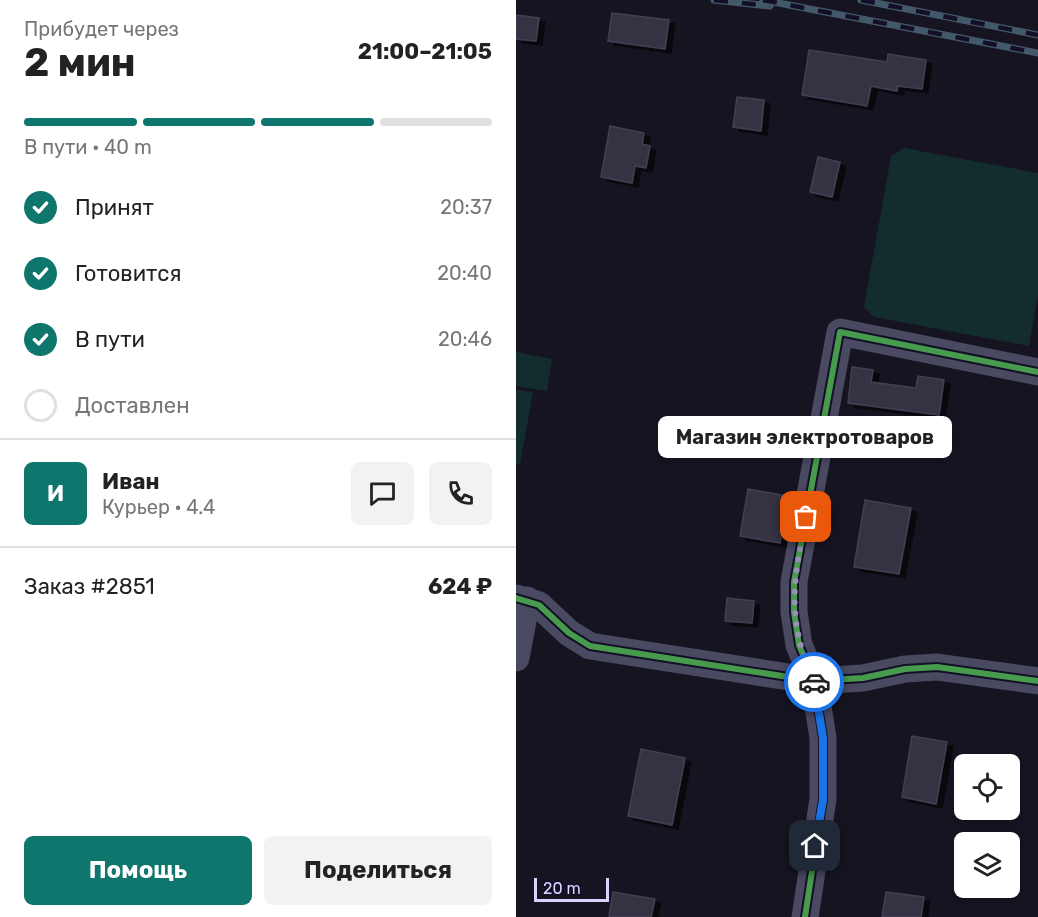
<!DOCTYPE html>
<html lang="ru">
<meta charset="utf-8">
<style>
body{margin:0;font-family:Rubik,sans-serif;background:#f2f2f2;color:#222;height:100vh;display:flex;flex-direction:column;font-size:22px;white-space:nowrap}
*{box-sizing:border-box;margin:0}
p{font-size:20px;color:#767676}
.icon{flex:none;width:33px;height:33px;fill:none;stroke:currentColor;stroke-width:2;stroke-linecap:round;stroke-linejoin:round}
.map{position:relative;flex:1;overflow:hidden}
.details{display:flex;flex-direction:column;background:#fff;width:516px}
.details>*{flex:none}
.buttons{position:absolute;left:438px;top:754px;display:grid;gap:12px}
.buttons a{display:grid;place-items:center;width:66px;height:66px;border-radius:9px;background:#fff;box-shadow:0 3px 9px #0003;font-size:30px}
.scale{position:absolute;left:18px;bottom:15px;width:75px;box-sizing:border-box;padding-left:6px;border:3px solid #d9d4ff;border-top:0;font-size:16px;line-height:21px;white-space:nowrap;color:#d9d4ff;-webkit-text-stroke:4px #130f26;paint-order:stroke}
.pin{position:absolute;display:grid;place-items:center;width:51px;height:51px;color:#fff;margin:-26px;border-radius:12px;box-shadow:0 3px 9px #0006}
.courier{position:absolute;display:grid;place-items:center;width:60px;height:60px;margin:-30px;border:4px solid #1a73e8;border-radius:50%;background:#fff;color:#222;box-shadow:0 2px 8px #0007}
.bubble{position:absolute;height:42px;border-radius:9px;background:#fff;box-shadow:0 3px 9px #0003;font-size:20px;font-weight:700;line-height:42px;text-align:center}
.summary em{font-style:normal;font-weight:700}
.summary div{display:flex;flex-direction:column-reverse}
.summary{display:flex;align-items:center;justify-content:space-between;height:102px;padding:0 24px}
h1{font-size:39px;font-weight:700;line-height:45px}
.bar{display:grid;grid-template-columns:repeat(4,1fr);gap:9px 6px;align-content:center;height:72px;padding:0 24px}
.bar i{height:8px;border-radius:4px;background:#e0e0e0}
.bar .current{background:#0f766e}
.bar p{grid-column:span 4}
.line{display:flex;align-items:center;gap:15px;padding:0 24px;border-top:2px solid #e0e0e0}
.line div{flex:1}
.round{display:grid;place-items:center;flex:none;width:63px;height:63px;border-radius:9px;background:#f2f2f2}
ol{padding:0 24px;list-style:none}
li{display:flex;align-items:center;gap:18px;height:66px}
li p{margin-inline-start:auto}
li .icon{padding:6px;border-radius:50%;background:#0f766e;color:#fff;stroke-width:4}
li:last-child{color:#767676}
li i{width:33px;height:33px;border:3px solid #e0e0e0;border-radius:50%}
.cta{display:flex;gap:12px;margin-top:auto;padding:12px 24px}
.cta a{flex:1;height:69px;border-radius:9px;background:#0f766e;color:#fff;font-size:24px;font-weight:700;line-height:69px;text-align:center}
.cta a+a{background:#f2f2f2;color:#222}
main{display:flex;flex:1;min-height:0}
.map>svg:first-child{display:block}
.green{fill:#132c2d}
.building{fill:#343243;stroke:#433f54;stroke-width:1.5;filter:url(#shadow)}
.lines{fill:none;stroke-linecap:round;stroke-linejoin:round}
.minor{stroke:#4a4962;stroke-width:27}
.rail-casing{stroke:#43596b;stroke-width:7}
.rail{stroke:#130f26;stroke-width:4.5;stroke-dasharray:14;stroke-linecap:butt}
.cycleway-casing{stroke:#130f26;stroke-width:10}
.cycleway{stroke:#469c4c;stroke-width:6}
.done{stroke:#9591b1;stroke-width:6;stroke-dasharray:0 10.8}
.route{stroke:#1a73e8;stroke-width:8}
</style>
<main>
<section class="details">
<div class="summary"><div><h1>2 мин</h1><p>Прибудет через</p></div><em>21:00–21:05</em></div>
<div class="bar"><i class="current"></i><i class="current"></i><i class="current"></i><i></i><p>В пути · 40 m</p></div>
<ol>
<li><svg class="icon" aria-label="check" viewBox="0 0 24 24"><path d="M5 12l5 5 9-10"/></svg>Принят<p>20:37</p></li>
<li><svg class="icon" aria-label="check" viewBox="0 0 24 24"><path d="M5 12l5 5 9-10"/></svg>Готовится<p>20:40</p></li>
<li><svg class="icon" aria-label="check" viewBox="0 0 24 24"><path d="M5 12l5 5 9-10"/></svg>В пути<p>20:46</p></li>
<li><i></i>Доставлен</li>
</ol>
<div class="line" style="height:108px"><b class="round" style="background:#0f766e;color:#fff">И</b><div><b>Иван</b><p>Курьер · 4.4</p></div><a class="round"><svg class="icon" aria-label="chat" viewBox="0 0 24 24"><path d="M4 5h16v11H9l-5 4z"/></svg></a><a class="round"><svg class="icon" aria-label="phone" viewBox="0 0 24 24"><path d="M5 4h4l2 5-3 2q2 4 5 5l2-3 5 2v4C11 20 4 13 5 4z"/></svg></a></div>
<div class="line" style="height:78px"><div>Заказ #2851</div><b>624 ₽</b></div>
<div class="cta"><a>Помощь</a><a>Поделиться</a></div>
</section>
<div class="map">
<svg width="522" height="917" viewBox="0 0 522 917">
<defs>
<filter id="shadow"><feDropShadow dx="6" dy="4" stdDeviation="0" flood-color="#0009"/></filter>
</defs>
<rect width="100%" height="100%" fill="#161421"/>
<path class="green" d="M 388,148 L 522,173 L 522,295 L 513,346 L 358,317 L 348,307 L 375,156 Z
M 0,352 L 36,359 L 31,391 L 0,386 Z
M 0,390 L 17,392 L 4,464 L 0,463 Z"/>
<path class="building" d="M 96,13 L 153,20 L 149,49 L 92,41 Z
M 0,15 L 23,18 L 20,41 L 0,39 Z
M 293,50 L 371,62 L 372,54 L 410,60 L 406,89 L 382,86 L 381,91 L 355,86 L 351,106 L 286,95 Z
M 221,97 L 248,100 L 245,131 L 217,127 Z
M 94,126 L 128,133 L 126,144 L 134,146 L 130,168 L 119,166 L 116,183 L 85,177 Z
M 302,157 L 324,162 L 316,197 L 294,192 Z
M 336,367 L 357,370 L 355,382 L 400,388 L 402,376 L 428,380 L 423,415 L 332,403 Z
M 232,489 L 272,496 L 264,543 L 224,536 Z
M 349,500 L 395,508 L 383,574 L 338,567 Z
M 211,598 L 238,601 L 236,623 L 209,621 Z
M 396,736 L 431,742 L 420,804 L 386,797 Z
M 125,749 L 169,758 L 156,825 L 112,816 Z
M 97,892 L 139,899 L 135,917 L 93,917 Z
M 370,892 L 408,897 L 405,917 L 366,917 Z"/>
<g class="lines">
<path class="minor" d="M 0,598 L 23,605 L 53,633 L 74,646 L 298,681 L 347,678 L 389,669 L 421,667 L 522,681
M 0,658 L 11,600
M 289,917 L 307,799 L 307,738 L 298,681 L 283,645 L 278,612 L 278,582 L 324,332 L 522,372"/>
<g class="rail-casing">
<path id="rail" d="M 198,0 L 254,6
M 247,0 L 522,53
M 345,0 L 522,35"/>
</g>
<use href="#rail" class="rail"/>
<g class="cycleway-casing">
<path id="cycleway" d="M 0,598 L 23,605 L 53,633 L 74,646 L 298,681 L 347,678 L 389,669 L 421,667 L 522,681
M 289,917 L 307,799 L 307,738 L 298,681 L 283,645 L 278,612 L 278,582 L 324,332 L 522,372"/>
</g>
<use href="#cycleway" class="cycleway"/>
</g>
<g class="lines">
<path class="done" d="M 290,517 C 277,583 270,618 298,682"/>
<path class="route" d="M 298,682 L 307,738 L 307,800 L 299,846"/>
</g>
</svg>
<div class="buttons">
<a><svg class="icon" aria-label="locate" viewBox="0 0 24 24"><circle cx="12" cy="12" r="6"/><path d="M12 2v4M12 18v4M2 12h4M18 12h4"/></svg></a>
<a><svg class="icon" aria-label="layers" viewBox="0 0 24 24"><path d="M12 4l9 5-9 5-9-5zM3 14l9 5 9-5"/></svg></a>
</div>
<div class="scale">20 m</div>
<div class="pin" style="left:290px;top:517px;background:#ea580c"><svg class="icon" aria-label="bag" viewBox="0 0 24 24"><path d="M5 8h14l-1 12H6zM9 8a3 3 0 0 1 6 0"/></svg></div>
<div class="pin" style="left:299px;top:846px;background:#1f2937"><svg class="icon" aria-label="home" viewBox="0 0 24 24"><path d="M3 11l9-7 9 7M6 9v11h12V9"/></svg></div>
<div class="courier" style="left:298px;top:682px"><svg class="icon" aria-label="car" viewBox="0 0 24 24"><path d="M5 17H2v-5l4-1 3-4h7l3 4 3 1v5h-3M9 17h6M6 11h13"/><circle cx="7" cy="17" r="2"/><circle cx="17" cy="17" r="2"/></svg></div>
<div class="bubble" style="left:142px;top:416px;width:294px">Магазин электротоваров</div>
</div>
</main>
